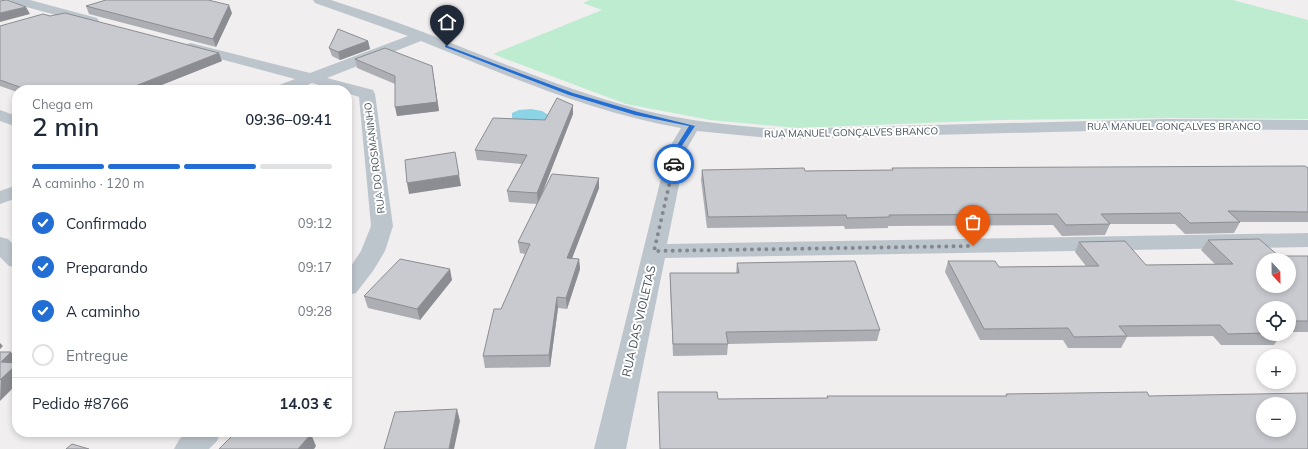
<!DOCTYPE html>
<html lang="pt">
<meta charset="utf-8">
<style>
body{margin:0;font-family:Mulish,sans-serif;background:#f6f6f7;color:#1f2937;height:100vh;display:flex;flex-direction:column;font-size:15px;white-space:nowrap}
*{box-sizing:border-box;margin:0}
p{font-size:13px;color:#747a83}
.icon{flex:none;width:22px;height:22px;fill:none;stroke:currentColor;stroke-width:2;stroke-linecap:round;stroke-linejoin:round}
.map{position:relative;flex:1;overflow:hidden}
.details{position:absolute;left:12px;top:85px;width:340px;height:352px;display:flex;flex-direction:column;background:#fff;border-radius:16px;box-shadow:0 2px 6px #0003}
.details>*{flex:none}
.needle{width:26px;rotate:158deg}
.fabs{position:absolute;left:1256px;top:253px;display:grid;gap:8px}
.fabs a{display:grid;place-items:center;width:40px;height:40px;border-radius:50%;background:#fff;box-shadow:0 2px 6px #0003;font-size:20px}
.pin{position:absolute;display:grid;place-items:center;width:34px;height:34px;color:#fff;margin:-41px -17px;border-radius:50% 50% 50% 0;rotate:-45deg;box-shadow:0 0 4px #0007}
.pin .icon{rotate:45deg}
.courier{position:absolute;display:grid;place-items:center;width:40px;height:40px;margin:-20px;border:3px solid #236ed4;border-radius:50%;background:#fff;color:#222;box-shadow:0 1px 5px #0007}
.head em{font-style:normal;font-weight:600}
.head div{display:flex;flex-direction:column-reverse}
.head{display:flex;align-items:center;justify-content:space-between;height:68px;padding:0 20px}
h1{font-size:26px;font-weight:600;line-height:30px}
.bar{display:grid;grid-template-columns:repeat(4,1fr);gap:6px 4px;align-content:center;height:48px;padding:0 20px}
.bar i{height:5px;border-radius:3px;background:#e0e1e3}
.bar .selected{background:#236ed4}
.bar p{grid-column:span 4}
.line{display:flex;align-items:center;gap:10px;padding:0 20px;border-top:1px solid #e0e1e3}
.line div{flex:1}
ol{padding:0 20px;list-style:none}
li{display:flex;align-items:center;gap:12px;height:44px}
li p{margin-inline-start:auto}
li .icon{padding:4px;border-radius:50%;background:#236ed4;color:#fff;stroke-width:4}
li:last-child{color:#747a83}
li i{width:22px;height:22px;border:2px solid #e0e1e3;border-radius:50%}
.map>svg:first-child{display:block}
.green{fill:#beecd0}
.water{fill:#8dd3e6}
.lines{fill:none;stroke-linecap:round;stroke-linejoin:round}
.street{fill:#bdc5cc;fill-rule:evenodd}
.wall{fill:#acaeb3}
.shaded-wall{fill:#8c8d92}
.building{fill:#c8cad0;stroke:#8c8d92;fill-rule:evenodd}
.route{fill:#236ed4}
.done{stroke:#82888e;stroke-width:4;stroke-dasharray:0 7.2}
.labels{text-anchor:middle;stroke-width:4;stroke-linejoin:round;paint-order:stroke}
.far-street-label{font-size:10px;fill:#47515a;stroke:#fff}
.street-label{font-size:12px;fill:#47515a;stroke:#fff}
</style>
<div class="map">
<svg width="1308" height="449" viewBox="0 0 1308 449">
<rect width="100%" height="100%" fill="#f0eeee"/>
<path class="green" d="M 590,0 L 1233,0 L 1308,20 L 1308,119 L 1175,118 L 999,120 L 797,128 L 710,120 L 626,104 L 493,54 L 602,10 L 583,3 Z"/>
<path class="water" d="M 531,109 L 542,111 L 550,116 L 546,121 L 517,121 L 512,118 L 512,113 L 519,110 Z"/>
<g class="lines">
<path class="street" d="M 10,0 L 30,0 L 97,18 L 99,21 L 97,24 L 92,25 L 12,3 Z
M 313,0 L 331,0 L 337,2 C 368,12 400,23 431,35 C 500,62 568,91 639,109 C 685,121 733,126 780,129 L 1166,119 L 1308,120 L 1308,130 L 1166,129 L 780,139 L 697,131 L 686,150 L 667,244 L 1308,233 L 1308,247 L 665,258 L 626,449 L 594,449 L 668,150 L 681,128 C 590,112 506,75 421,41 L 327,78 L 373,90 L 375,94 L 393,226 L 385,251 L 373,271 L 356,293 L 347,295 L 347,272 L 361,251 L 371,226 L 359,97 L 347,93 L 347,90 L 335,90 L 312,83 L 295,90 L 272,90 L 274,87 L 295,79 L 186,50 L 184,47 L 186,44 L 191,43 L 310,73 L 408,36 L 315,3 Z
M 0,110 L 17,116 L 17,127 L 0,121 Z
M 17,185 L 17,198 L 0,204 L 0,191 Z
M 0,237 L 8,239 L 17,248 L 17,268 L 9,266 L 0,257 Z
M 186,432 L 221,432 L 217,441 L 209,449 L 174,449 L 179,440 Z"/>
</g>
<path class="wall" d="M 86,6 L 232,13 L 216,47 L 89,14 Z
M 50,16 L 222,61 L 149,90 L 17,90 L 17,92 L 0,86 L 0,26 Z
M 368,41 L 370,49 L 340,60 L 332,56 L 329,48 Z
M 355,59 L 432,66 L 439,111 L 397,116 L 395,84 L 357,68 Z
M 573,105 L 573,114 L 540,198 L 599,178 L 599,188 L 572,258 L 579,259 L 580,269 L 567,309 L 558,308 L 550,367 L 485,368 L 483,356 L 501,309 L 525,254 L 520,253 L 518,242 L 537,204 L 509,202 L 507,191 L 522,164 L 477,160 L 475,150 L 545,120 Z
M 892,168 L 1308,168 L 1308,222 L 1240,222 L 1234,233 L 1185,234 L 1175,224 L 1110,224 L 1105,235 L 1062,236 L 1053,225 L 888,226 L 888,228 L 845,229 L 844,226 L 707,228 L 701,180 L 702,170 L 805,171 L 892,170 Z
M 1208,240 L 1279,256 L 1308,256 L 1308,332 L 1289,332 L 1289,308 L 1263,308 L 1263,334 L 1281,334 L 1274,345 L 1221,345 L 1213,336 L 1127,337 L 1121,348 L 1068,348 L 1063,340 L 980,340 L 945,272 L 948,261 L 999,267 L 1086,266 L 1075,252 L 1079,242 L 1146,265 L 1215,264 L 1201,250 Z
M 737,263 L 880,330 L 877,341 L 728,344 L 727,355 L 673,356 L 670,284 L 670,273 L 736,273 Z
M 452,280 L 420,320 L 368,308 L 364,296 Z"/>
<path class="shaded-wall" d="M 229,5 L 232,13 L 216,47 L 213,39 Z
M 26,7 L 30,14 L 0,22 L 0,13 Z
M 368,41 L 370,49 L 340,60 L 338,52 Z
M 219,53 L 222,61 L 149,90 L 125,90 Z
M 432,66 L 439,111 L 397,116 L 395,107 Z
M 573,105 L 573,114 L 538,204 L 537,193 Z
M 459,175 L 461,186 L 409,194 L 407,183 Z
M 599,178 L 599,188 L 568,269 L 567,258 Z
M 579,259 L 580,269 L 567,309 L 566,298 Z
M 450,269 L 452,280 L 420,320 L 417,309 Z
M 557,297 L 558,308 L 550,367 L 549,355 Z
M 0,343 L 3,346 L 0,349 Z
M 11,352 L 17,360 L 17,384 L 0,401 L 1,362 Z
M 457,409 L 460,421 L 454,449 L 449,449 Z
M 311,434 L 316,446 L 314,449 L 298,449 Z"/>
<path class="building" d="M 6,0 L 7,0 L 26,7 L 0,13 L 0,1 Z
M 106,0 L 208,0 L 229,5 L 213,39 L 86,6 Z
M 65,13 L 219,53 L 125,90 L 28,90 L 0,80 L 0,26 L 43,14 L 50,16 Z
M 338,29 L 368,41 L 338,52 L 329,48 Z
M 385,48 L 432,66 L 437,102 L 395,107 L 395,76 L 355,59 Z
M 557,98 L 573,105 L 537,193 L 507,191 L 527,155 L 475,150 L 493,118 L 545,120 Z
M 455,152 L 459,175 L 407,183 L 405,160 Z
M 1305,166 L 1308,168 L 1308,212 L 1228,211 L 1240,222 L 1190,223 L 1180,213 L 1101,214 L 1110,224 L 1066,225 L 1057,214 L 889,215 L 890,217 L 847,218 L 846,215 L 708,217 L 702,170 L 804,168 L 805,171 L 893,170 L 892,168 Z
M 552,174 L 599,178 L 567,258 L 579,259 L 566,298 L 557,297 L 549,355 L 483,356 L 494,309 L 501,309 L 530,244 L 518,242 Z
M 1259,239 L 1279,256 L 1308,256 L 1308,321 L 1289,321 L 1289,308 L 1263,308 L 1263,333 L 1228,334 L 1220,325 L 1119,326 L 1127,336 L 1074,337 L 1068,328 L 984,329 L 948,261 L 995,261 L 999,267 L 1099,266 L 1079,242 L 1125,241 L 1146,265 L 1233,264 L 1208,240 ZM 1263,260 L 1289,260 L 1289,286 L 1263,286 Z
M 400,259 L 450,269 L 417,309 L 364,296 Z
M 855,261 L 880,330 L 726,332 L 728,344 L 673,344 L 670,273 L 739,273 L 737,263 Z
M 0,352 L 11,352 L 1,362 L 17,363 L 17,364 L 0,380 Z
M 658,392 L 717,392 L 718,399 L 828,398 L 827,396 L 1007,396 L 1006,394 L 1147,392 L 1149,396 L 1308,393 L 1308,449 L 660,449 ZM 1263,404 L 1289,404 L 1289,430 L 1263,430 Z
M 457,409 L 449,449 L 384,449 L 395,412 Z
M 236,432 L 305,432 L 311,434 L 298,449 L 219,449 Z
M 72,444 L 89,449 L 66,449 Z"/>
<path class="route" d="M 445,45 L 573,93 L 638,112 L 695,126 L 679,150 L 676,164 L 672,165 L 674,150 L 689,126 L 635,115 L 569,95 L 445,47 Z"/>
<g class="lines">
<path class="done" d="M 674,164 L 654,251 L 973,246"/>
</g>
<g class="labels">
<g class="far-street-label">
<text x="1174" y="130">RUA MANUEL GONÇALVES BRANCO</text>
<text transform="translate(851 132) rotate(-1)" y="4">RUA MANUEL GONÇALVES BRANCO</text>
<text transform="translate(374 158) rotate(-97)" y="4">RUA DO ROSMANINHO</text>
</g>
<g class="street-label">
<text transform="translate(639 321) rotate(-77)" y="4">RUA DAS VIOLETAS</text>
</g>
</g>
</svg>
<div class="fabs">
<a><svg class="needle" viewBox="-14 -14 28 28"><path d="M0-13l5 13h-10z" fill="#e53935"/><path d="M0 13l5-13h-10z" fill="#747a83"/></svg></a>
<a><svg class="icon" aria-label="locate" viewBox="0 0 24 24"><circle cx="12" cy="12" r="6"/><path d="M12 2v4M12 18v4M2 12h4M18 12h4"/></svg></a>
<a>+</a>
<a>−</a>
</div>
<div class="pin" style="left:973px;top:246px;background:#ea580c"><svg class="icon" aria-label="bag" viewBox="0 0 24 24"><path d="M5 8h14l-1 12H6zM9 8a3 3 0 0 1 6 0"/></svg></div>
<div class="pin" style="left:447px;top:46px;background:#1f2937"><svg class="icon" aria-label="home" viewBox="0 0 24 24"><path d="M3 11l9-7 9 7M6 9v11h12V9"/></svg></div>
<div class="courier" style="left:674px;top:164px"><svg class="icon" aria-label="car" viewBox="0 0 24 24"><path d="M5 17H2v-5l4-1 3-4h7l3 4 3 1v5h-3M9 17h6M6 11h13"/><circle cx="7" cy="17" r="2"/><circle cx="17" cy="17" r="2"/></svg></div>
<section class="details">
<div class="head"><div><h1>2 min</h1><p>Chega em</p></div><em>09:36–09:41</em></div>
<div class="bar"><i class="selected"></i><i class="selected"></i><i class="selected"></i><i></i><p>A caminho · 120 m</p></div>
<ol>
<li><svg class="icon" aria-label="check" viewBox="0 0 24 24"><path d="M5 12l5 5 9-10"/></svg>Confirmado<p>09:12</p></li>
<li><svg class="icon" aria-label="check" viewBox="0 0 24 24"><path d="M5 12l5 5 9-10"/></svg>Preparando<p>09:17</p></li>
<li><svg class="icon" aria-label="check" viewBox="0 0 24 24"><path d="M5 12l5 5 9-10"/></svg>A caminho<p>09:28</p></li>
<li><i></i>Entregue</li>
</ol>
<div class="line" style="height:52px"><div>Pedido #8766</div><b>14.03 €</b></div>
</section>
</div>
